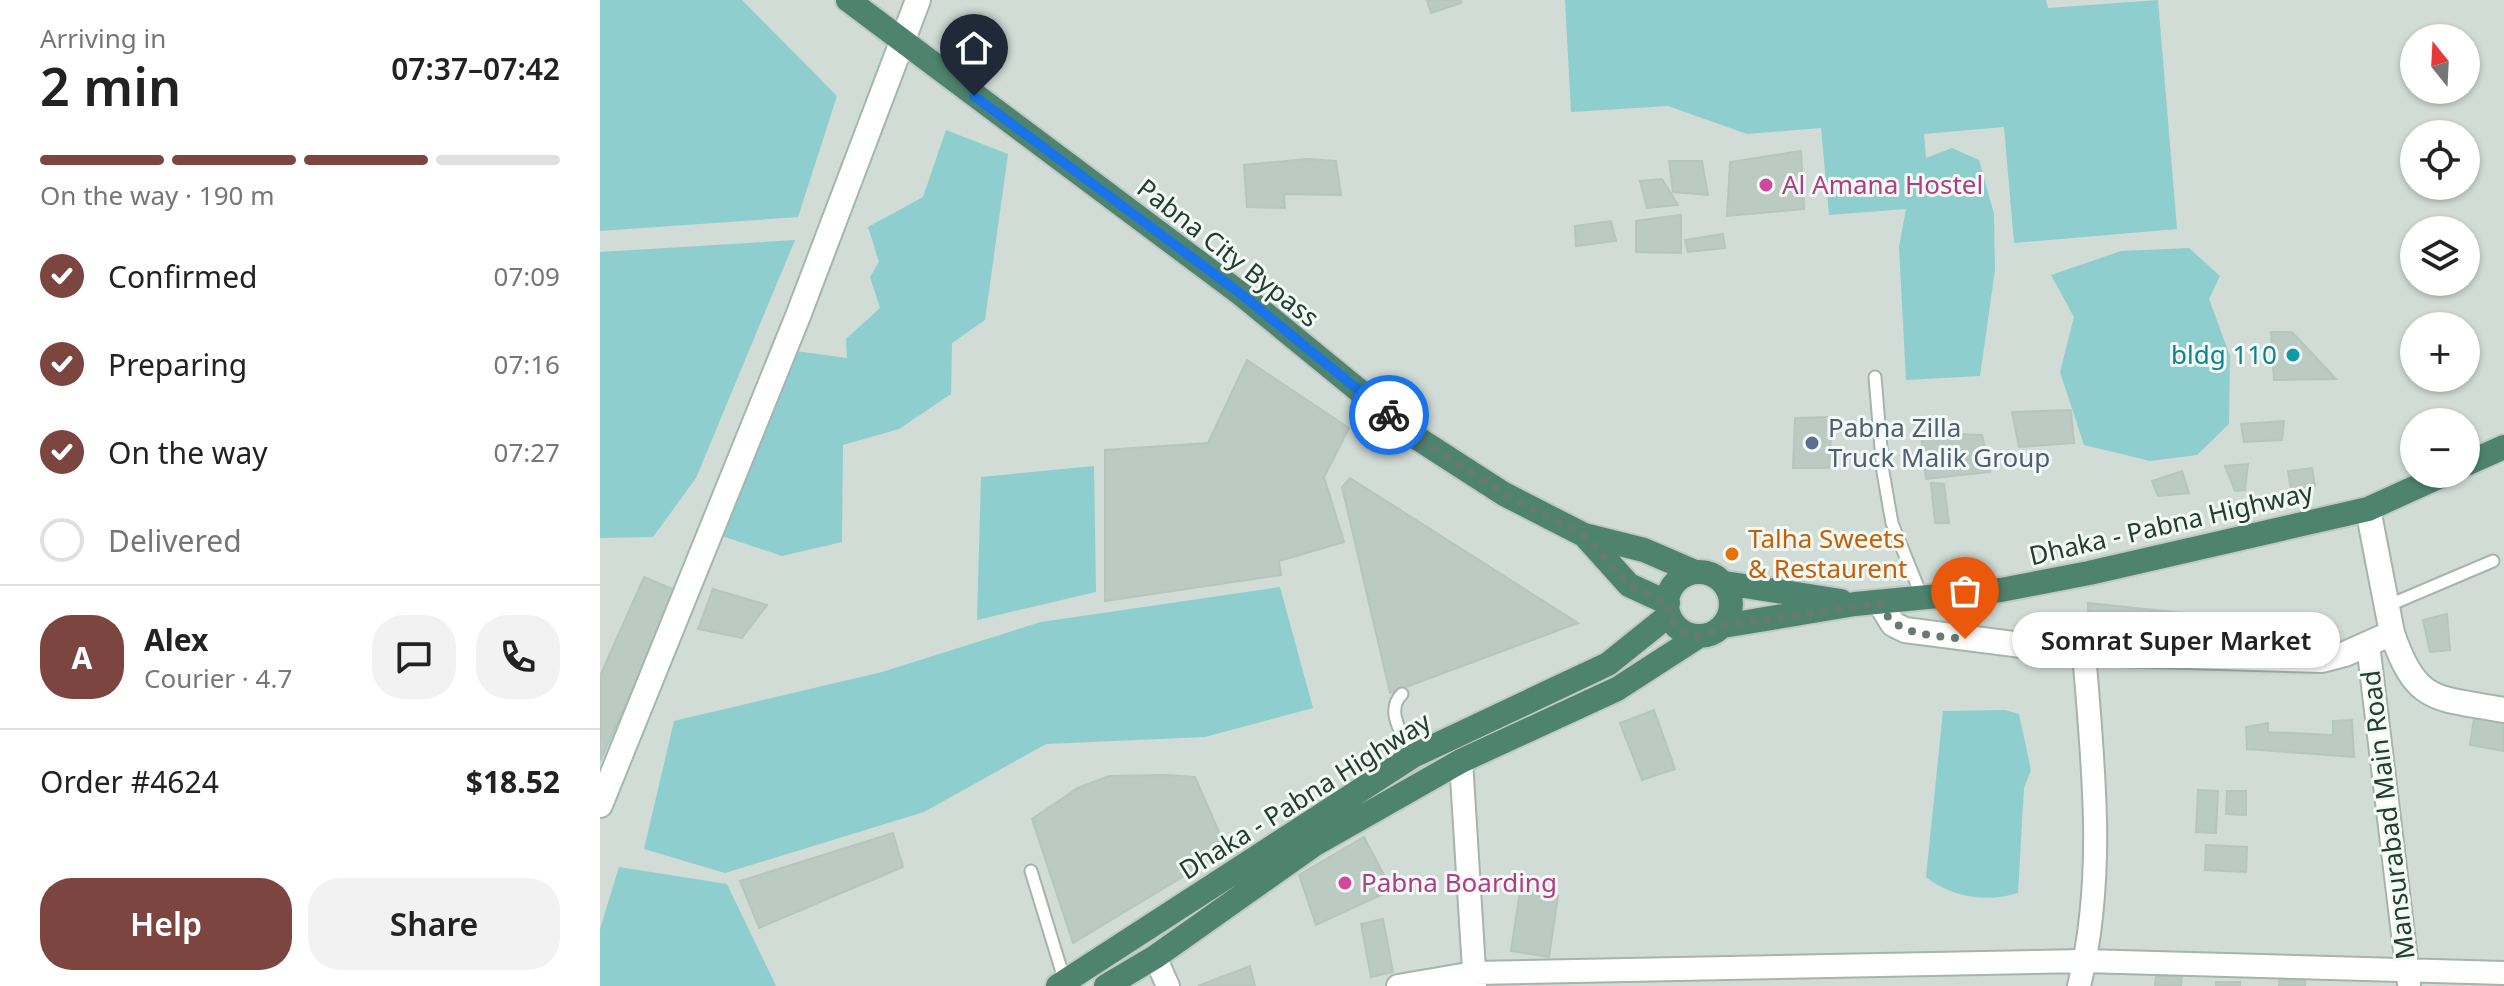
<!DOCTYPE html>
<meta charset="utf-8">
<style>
body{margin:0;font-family:"Noto Sans",sans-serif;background:#f2f2f2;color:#222;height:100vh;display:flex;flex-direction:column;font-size:30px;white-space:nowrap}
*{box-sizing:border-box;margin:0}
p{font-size:26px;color:#767676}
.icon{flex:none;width:44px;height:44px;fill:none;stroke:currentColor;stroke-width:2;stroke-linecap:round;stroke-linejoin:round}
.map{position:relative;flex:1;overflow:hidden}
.side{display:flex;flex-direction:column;background:#fff;width:600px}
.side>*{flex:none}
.needle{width:52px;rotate:342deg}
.buttons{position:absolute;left:1800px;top:24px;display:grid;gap:16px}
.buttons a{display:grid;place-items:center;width:80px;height:80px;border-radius:50%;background:#fff;box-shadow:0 2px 6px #0004;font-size:40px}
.pin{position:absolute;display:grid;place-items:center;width:68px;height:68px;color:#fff;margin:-82px -34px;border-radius:50% 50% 50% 0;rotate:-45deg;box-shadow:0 0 8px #0007}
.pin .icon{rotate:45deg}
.courier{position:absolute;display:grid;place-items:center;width:80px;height:80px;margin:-40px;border:6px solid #1a73e8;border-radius:50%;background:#fff;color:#222;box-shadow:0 2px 10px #0007}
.bubble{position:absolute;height:56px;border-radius:28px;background:#fff;box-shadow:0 2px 6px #0004;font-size:26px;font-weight:600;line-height:56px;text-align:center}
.headline em{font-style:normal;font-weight:600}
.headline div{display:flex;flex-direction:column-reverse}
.headline{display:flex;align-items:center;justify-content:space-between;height:136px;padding:0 40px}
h1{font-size:52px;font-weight:600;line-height:60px}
.bar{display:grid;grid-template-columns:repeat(4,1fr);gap:12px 8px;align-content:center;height:96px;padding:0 40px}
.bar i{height:10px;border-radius:6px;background:#e0e0e0}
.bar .active{background:#7c453f}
.bar p{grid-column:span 4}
.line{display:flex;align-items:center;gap:20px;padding:0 40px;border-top:2px solid #e0e0e0}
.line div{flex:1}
.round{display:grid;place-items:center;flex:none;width:84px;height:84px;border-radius:32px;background:#f2f2f2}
ol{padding:0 40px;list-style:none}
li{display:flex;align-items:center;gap:24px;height:88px}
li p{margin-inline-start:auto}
li .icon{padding:8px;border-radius:50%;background:#7c453f;color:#fff;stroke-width:4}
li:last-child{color:#767676}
li i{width:44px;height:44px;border:4px solid #e0e0e0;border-radius:50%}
.action{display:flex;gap:16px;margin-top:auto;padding:16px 40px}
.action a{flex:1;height:92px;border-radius:32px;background:#7c453f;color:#fff;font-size:32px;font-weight:600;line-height:92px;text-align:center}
.action a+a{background:#f2f2f2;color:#222}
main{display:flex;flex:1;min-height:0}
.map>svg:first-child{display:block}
.built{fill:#d1dcd6;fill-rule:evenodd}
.water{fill:#8ecece}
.building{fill:#bbcac2;stroke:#b6c6bd;stroke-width:2}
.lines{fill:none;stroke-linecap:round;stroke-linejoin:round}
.service-casing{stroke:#a6b4ad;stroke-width:15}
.minor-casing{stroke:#a6b4ad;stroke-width:26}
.tertiary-casing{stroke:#a6b4ad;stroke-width:28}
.secondary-casing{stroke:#a2b7ad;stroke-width:28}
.trunk-casing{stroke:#c1c9c6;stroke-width:28}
.service{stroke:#fff;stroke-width:11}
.minor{stroke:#fff;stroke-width:22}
.tertiary{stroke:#fff;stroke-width:24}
.secondary{stroke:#fff;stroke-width:24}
.trunk{stroke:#4e846f;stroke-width:24}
.done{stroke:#667a71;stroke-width:8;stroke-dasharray:0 14.4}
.route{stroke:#1a73e8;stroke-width:10}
.hotel-dot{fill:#d1479c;stroke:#f3f9f5;stroke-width:3}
.culture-dot{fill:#0f9aa8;stroke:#f3f9f5;stroke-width:3}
.service-dot{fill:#5c6f8a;stroke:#f3f9f5;stroke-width:3}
.food-dot{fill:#e8710a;stroke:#f3f9f5;stroke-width:3}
.labels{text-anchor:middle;stroke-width:6;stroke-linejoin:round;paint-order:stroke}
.hotel-label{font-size:26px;fill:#b23c85;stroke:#f3f9f5;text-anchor:start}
.street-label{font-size:26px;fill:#233d32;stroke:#f3f9f5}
.culture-label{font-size:26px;fill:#0d838f;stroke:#f3f9f5;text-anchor:end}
.service-label{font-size:26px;fill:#4e5e75;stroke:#f3f9f5;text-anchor:start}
.food-label{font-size:26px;fill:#c56008;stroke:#f3f9f5;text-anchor:start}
</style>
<main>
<section class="side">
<div class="headline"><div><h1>2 min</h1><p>Arriving in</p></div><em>07:37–07:42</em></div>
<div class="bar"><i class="active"></i><i class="active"></i><i class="active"></i><i></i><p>On the way · 190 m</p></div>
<ol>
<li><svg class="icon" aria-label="check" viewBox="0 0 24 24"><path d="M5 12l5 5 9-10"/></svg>Confirmed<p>07:09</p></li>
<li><svg class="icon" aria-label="check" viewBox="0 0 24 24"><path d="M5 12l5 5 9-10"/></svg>Preparing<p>07:16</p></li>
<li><svg class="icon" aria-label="check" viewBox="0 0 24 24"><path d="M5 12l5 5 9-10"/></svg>On the way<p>07:27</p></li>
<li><i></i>Delivered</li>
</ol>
<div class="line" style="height:144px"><b class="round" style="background:#7c453f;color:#fff">A</b><div><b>Alex</b><p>Courier · 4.7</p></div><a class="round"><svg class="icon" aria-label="chat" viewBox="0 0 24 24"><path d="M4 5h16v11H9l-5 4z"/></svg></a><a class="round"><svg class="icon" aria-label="phone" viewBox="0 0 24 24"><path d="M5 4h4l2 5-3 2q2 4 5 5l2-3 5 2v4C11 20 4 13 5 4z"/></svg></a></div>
<div class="line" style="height:104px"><div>Order #4624</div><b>$18.52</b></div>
<div class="action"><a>Help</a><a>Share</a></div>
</section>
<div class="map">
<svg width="1904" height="986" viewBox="0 0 1904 986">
<rect width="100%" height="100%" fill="#e3ece7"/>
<path class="built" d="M 0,0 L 1904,0 L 1904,986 L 0,986 ZM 1814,38 L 1866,38 L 1866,90 L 1814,90 ZM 1814,134 L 1866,134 L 1866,186 L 1814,186 ZM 1814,230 L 1866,230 L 1866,282 L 1814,282 ZM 1814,326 L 1866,326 L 1866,378 L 1814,378 ZM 1814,422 L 1866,422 L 1866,474 L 1814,474 Z"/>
<path class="water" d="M 0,0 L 142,0 L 237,96 L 198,217 L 0,231 Z
M 965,0 L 1446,0 L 1448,8 L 1558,0 L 1577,229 L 1414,243 L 1404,127 L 1324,134 L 1326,158 L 1352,148 L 1379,160 L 1394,214 L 1395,270 L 1380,376 L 1306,380 L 1299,247 L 1306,209 L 1229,215 L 1221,128 L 1147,134 L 1068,106 L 971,112 Z
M 346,130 L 408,154 L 385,320 L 352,343 L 351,394 L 299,429 L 243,445 L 242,542 L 182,556 L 122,536 L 196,351 L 247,358 L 246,339 L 280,308 L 270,277 L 279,262 L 268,227 L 323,197 Z
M 195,240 L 96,478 L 53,537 L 0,538 L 0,252 Z
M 1589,248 L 1620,276 L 1609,299 L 1630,356 L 1629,424 L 1597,455 L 1550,461 L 1484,445 L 1460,372 L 1474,317 L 1451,275 L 1521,251 Z
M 494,466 L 496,592 L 377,620 L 381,477 Z
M 680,587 L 713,708 L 605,737 L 446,744 L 324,812 L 125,873 L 44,849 L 74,721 L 282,672 L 441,622 Z
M 1405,710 L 1419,714 L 1431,770 L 1424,788 L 1418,893 C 1388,903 1350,897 1326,877 L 1343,711 Z
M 19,867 L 127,884 L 176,986 L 0,986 L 0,929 Z"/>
<path class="building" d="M 827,0 L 861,0 L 861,3 L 831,13 Z
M 1201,151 L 1204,209 L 1127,216 L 1130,162 Z
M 707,159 L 736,161 L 741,195 L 684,194 L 685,208 L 647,207 L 644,165 Z
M 1069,161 L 1102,161 L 1108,195 L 1073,192 Z
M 1062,179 L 1078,205 L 1047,208 L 1040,181 Z
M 1081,215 L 1081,253 L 1036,252 L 1036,221 Z
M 1011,221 L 1016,241 L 976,246 L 975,226 Z
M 1123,234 L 1125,248 L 1088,252 L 1085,240 Z
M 1671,332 L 1692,332 L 1736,379 L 1674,380 Z
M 647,360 L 749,428 L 724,477 L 744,542 L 679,561 L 681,575 L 505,601 L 505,450 L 608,443 Z
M 1471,410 L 1474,443 L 1419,447 L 1412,412 Z
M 1232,417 L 1229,468 L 1193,468 L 1195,418 Z
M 1684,421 L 1682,440 L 1644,442 L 1641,424 Z
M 1321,433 L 1382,435 L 1390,472 L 1326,479 Z
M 1648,464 L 1645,490 L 1635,491 L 1625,466 Z
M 1712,468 L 1715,486 L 1691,489 L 1688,471 Z
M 1582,471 L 1589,493 L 1558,496 L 1552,481 Z
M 750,478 L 978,623 L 790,693 L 742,487 Z
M 1331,483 L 1344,484 L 1349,523 L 1335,523 Z
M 44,577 L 77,591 L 0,761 L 0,676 Z
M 113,589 L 167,605 L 142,638 L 98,629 Z
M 1488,603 L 1582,613 L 1582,641 L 1488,629 Z
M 1847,614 L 1850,650 L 1830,652 L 1823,620 Z
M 1054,710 L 1075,769 L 1042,780 L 1020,723 Z
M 1874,718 L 1904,723 L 1904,751 L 1870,745 Z
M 1752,720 L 1754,757 L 1647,749 L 1646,727 L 1668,723 L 1668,732 L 1733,735 L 1733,721 Z
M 564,775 L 595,777 L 627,850 L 473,943 L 432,819 L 478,788 L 509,776 Z
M 1598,790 L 1618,791 L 1616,833 L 1596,832 Z
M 1627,791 L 1646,791 L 1646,815 L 1626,814 Z
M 293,833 L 303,867 L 159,928 L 140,881 Z
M 764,837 L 792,890 L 716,925 L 699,875 Z
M 1606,845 L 1647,847 L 1646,872 L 1605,870 Z
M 920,891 L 958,896 L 949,957 L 911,951 Z
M 783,919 L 793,972 L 771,977 L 761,924 Z
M 650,966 L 655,986 L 598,986 Z
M 1556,976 L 1582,976 L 1581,986 L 1555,986 Z
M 1679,980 L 1705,981 L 1705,986 L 1679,986 Z
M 1616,982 L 1640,982 L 1640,986 L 1616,986 Z"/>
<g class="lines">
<g class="service-casing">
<path id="service" d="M 1275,377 L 1283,472 L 1292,523 L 1322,597
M 1787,606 L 1893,561
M 802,694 C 784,711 804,737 813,756
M 431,871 L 465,982"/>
</g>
<g class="minor-casing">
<path id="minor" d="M 1768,644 L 1809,984
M 861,761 L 875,986
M 555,957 L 568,986
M 798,986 L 874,973 L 1485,961 L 1904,973
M 1479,986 C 1506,876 1493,764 1484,653"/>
</g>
<g class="tertiary-casing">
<path id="tertiary" d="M 1768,509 L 1792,633
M 1280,603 L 1293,624 L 1305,630 L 1484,653 L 1722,660 L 1745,654 L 1792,633 C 1817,705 1835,697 1904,710"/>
</g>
<g class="secondary-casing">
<path id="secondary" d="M 0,805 L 198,316 L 318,0"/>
</g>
<g class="trunk-casing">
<path id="trunk" d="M 248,0 L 641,294 L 817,438 L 904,494 L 984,535 L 1044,550 L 1095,572
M 1866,464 L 1904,447
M 984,535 L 1029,585 L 1068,603
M1067 604a32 32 0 1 1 64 0a32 32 0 1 1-64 0Z
M 1125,583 L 1241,601
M 1123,626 L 1255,604 L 1401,590 L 1489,573 L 1768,509 L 1845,474
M 458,986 L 813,756 L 1008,664 L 1069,615
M 506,986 L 555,957 L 715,844 L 861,761 L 1017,689 L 1096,638"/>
</g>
<use href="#service" class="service"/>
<use href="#minor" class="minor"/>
<use href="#tertiary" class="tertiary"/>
<use href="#secondary" class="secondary"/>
<use href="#trunk" class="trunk"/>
</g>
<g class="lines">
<path class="done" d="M 789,415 L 817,438 L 904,494 L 984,535 L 1029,585 L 1068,603 C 1070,637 1098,643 1123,626 L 1280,603 C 1292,637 1334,635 1365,639"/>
<path class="route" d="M 374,96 L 641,294 L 789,415"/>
</g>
<g class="hotel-dot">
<circle cx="1166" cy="185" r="8"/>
<circle cx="745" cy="883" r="8"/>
</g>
<circle class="culture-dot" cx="1693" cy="355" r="8"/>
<circle class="service-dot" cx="1212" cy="443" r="8"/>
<circle class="food-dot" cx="1132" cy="554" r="8"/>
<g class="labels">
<g class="hotel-label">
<text x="1182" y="194">Al Amana Hostel</text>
<text x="761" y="892">Pabna Boarding</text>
</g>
<g class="street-label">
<text transform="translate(628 253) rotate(38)" y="9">Pabna City Bypass</text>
<text transform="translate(1571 524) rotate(-13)" y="9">Dhaka - Pabna Highway</text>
<text transform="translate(705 796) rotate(-32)" y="9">Dhaka - Pabna Highway</text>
<text transform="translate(1788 815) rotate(-97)" y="9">Mansurabad Main Road</text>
</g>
<g class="culture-label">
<text x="1677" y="364">bldg 110</text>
</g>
<g class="service-label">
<text x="1228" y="437">Pabna Zilla<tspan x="1228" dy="30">Truck Malik Group</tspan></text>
</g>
<g class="food-label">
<text x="1148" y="548">Talha Sweets<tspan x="1148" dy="30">&amp; Restaurent</tspan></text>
</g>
</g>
</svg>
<div class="buttons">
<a><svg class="needle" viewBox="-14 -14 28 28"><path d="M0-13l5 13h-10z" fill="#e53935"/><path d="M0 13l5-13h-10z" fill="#767676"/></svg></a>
<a><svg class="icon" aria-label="locate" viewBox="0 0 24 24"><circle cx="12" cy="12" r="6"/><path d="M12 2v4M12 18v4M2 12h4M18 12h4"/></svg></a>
<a><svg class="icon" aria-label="layers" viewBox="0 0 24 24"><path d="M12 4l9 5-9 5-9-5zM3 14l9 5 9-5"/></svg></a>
<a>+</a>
<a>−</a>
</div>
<div class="pin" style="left:1365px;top:639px;background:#ea580c"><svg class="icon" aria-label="bag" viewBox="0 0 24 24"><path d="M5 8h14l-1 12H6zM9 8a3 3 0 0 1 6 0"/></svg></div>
<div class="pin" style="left:374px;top:96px;background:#1f2937"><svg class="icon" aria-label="home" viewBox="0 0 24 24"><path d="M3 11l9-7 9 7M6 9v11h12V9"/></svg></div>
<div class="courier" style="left:789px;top:415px"><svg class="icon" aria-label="bike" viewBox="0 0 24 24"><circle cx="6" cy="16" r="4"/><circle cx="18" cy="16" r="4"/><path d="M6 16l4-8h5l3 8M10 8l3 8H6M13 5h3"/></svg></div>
<div class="bubble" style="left:1412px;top:612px;width:328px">Somrat Super Market</div>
</div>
</main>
